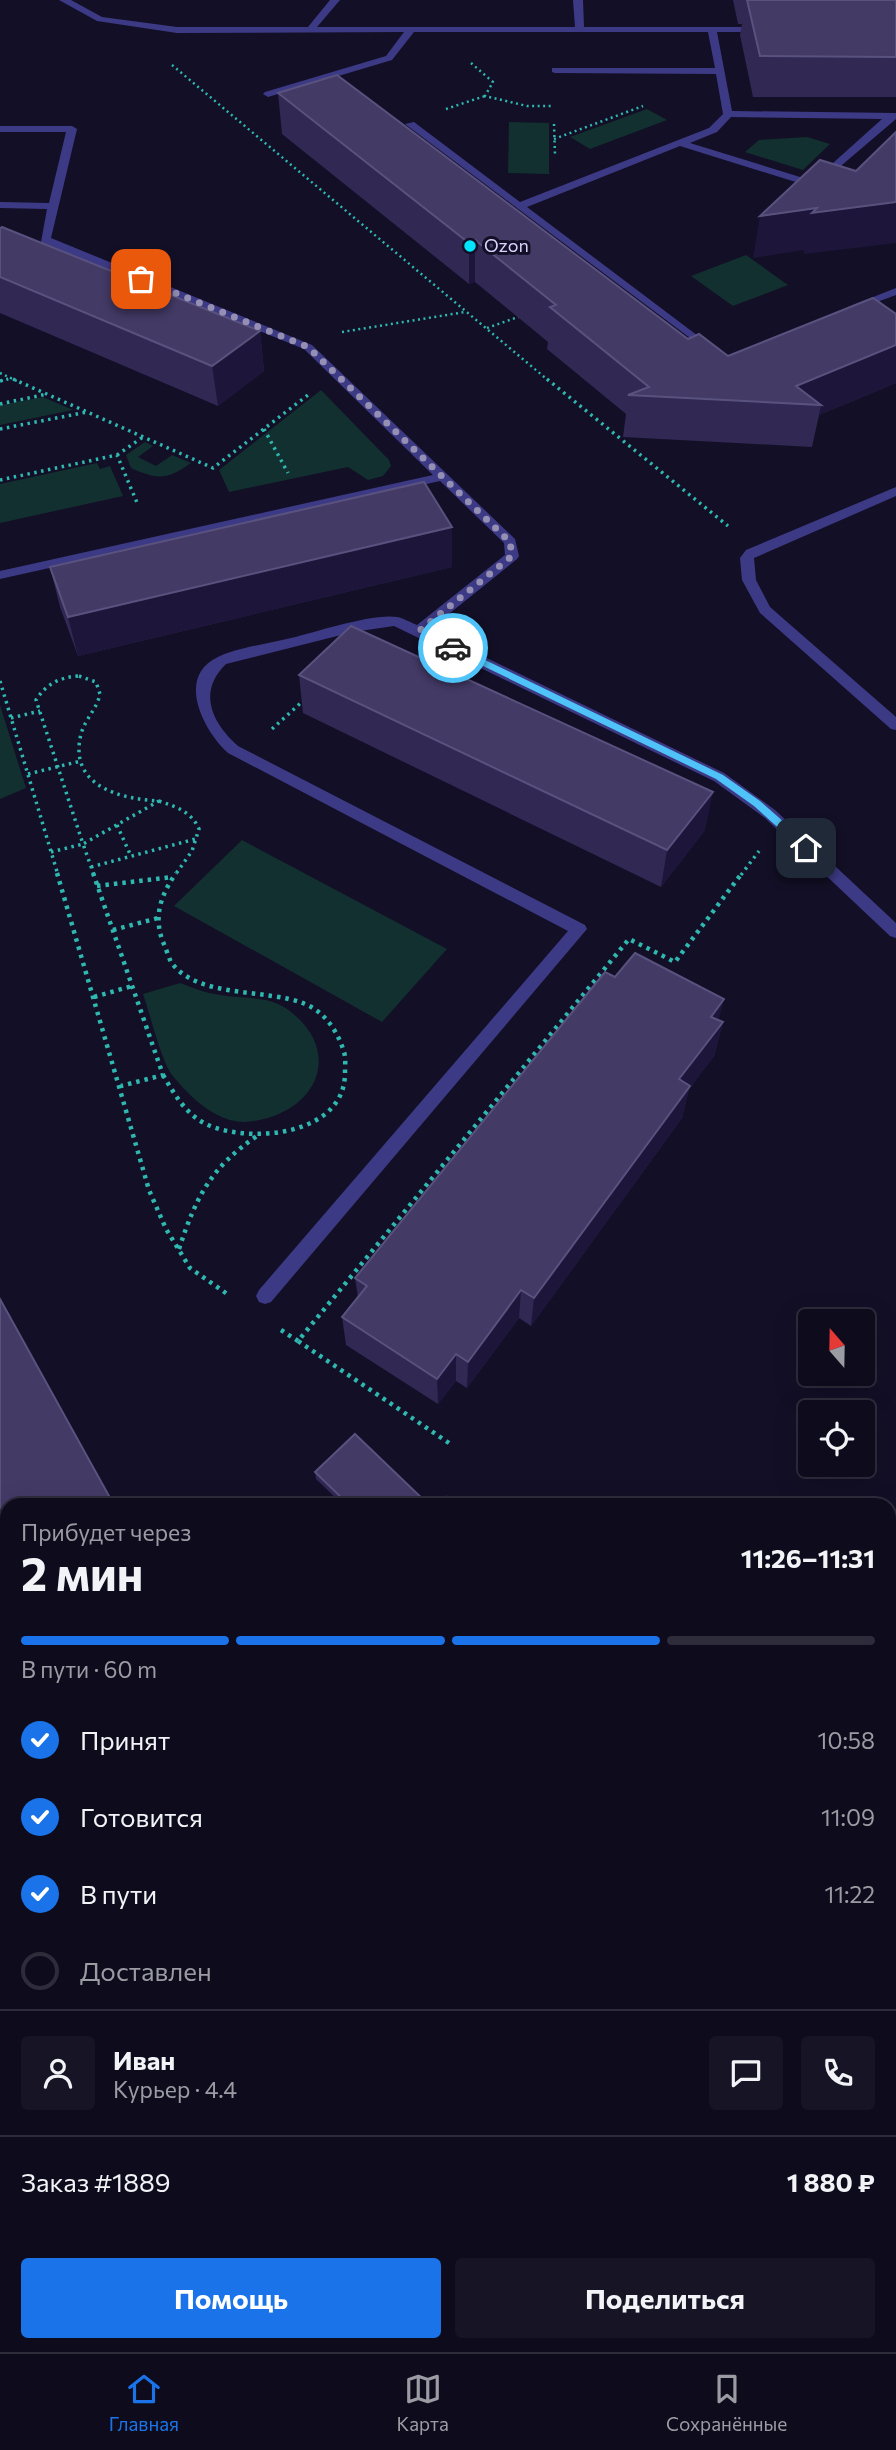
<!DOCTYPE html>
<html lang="ru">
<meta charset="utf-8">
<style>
body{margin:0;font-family:Commissioner,sans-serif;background:#171425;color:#f1f3f6;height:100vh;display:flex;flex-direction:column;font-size:26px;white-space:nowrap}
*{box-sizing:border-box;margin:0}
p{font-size:23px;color:#9b9ba3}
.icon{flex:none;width:38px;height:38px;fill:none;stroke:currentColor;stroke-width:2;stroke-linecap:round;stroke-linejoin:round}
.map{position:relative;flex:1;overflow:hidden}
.drawer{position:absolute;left:0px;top:1498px;width:896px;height:854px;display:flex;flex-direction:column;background:#0e0b1c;border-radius:21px 21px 0 0;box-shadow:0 7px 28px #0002,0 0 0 2px #2e2b3b}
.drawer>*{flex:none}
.needle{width:46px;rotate:340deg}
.buttons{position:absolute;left:798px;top:1309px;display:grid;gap:14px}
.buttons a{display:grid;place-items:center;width:77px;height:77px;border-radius:7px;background:#0e0b1c;box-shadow:0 7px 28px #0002,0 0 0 2px #2e2b3b;font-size:35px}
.pin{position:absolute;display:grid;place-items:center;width:60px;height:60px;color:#fff;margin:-30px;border-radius:14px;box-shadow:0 4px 10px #0006}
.courier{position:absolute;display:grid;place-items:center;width:70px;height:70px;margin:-35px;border:5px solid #4fc3f7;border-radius:50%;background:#fff;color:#222;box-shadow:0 2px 9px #0007}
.headline em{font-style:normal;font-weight:700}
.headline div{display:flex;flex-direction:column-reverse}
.headline{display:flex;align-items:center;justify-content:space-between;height:119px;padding:0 21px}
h1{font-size:46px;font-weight:700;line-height:52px}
.bar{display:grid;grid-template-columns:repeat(4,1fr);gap:10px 7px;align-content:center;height:84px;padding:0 21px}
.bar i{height:9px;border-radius:5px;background:#2e2b3b}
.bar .current{background:#1a73e8}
.bar p{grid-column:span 4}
.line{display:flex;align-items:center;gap:18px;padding:0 21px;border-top:2px solid #2e2b3b}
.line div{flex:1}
.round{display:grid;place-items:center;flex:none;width:74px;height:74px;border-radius:7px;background:#171425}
ol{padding:0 21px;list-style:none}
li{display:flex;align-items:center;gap:21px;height:77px}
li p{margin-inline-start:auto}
li .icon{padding:7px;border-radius:50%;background:#1a73e8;color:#fff;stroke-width:4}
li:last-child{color:#9b9ba3}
li i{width:38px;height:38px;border:4px solid #2e2b3b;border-radius:50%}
.action{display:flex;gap:14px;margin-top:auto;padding:14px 21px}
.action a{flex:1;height:80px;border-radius:7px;background:#1a73e8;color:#fff;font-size:28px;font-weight:700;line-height:80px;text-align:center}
.action a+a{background:#171425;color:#f1f3f6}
.tabs{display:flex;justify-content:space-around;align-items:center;height:98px;border-top:2px solid #2e2b3b;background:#0e0b1c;font-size:19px;color:#9b9ba3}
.tabs a{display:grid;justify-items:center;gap:4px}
.tabs .current{color:#1a73e8}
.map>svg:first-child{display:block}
.green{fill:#12302f}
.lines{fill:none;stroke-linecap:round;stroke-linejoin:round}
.path-far3{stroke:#2fb8b0;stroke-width:2.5;stroke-dasharray:2 3.5;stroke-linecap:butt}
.path-far2{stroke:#2fb8b0;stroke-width:3.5;stroke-dasharray:2.5 4.5;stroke-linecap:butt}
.path-far1{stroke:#2fb8b0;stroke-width:4.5;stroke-dasharray:3.5 5;stroke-linecap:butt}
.path{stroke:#2fb8b0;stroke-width:5;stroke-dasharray:4.5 7;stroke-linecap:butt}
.minor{fill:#3d3a85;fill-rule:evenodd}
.wall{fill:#312854}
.shaded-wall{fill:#1d163a}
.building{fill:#433a66;stroke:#5a527e;stroke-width:2}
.route{fill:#4fc3f7}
.done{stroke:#948fb3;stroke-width:7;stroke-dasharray:0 12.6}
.poi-dot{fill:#00e5ff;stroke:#130f26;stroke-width:2.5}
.labels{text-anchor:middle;stroke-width:6;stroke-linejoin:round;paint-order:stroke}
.far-poi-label{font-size:18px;fill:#d9d4ff;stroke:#130f26;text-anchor:start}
</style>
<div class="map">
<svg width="896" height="2352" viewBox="0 0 896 2352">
<rect width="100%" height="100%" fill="#130f26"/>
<path class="green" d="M 647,109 L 667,120 L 590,149 L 570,137 Z
M 509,122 L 549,123 L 549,174 L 508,173 Z
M 807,137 L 830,144 L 803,170 L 745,152 L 759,140 Z
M 746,255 L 788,285 L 733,306 L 691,276 Z
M 321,390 L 389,460 L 391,466 L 383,476 L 368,480 L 348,467 L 229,492 L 219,470 Z
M 43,397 L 73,410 L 0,425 L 0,405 Z
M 145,442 L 153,446 L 138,457 L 156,466 L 172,455 L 191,463 C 167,480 158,480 131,468 L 126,455 Z
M 97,463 L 100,469 L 110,466 L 123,496 L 0,523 L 0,484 Z
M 0,705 L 26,788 L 0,799 Z
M 242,840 L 447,949 L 382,1022 L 174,906 Z
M 180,983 C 193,988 206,993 220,995 C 245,999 271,995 291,1012 C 336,1047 324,1099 271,1117 C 258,1121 244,1124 230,1120 C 206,1113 187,1093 172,1075 C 161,1060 150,1014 143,994 Z
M 0,1993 L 7,2009 L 7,2140 L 0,2123 Z
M 29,2345 L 152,2345 L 155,2352 L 28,2352 Z"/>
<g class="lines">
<path class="path-far3" d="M 471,63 L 493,82 L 485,96 L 527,106 L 552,106
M 172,65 L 549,381
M 446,109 L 485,96
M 554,124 L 555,155
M 554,139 L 643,106
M 487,328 L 521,316
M 342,332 L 465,312
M 0,373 L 17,381
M 1,381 L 12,378"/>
<path class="path-far2" d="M 13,379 L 213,468 L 308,395
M 547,379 L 728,526
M 0,381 L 8,379
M 0,404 L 47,394
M 0,429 L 87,412
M 264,429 L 288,473
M 117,455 L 143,437
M 0,480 L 117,455 L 138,505
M 79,676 L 96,682 L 100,694 C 97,709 85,719 81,734 C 68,786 120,799 159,801 L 83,844 L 36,700 C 46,684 60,677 79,676 Z
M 0,681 L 58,875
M 11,718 L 40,711
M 272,729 L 304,700
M 28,774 L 81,761
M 159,801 C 176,807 191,811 199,829 L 192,851 L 175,875
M 117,825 L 130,854
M 51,852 L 83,844 L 94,875
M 91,867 L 199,838
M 741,875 L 759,851"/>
<path class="path-far1" d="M 57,873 L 149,1190 L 166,1229 L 190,1268 L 230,1296
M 93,873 L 163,1075 L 121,1086
M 97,886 L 173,877
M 113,930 L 158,918
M 94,997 L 132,986
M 163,1075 C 175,1095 186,1115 208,1125 C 252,1144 345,1135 345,1073 C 345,1066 346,1058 344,1052 C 338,1032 325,1012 305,1004 C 267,988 197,999 171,962 C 168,956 166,948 163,942 C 153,916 161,895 176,873
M 179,1249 C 196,1197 211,1167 257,1136
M 281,1330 L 298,1341
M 449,1443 L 298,1341 L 629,939 L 675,962 L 742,873"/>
<path class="path" d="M 0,1970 L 7,1986
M 163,2345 L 166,2352"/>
<path class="minor" d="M 59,0 L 71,0 L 102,17 L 177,27 L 308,27 L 330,0 L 340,0 L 317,27 L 575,27 L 573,0 L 583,0 L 584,27 L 766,27 L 768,29 L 763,32 L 717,32 L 732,111 L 896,113 L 896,119 L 815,188 L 680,146 L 527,207 L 714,348 L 716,350 L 710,353 L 405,124 L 414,122 L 520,202 L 709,128 L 723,114 L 716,74 L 555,73 L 552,72 L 552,68 L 715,68 L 708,32 L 414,32 L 392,60 L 268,97 L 263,94 L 265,92 L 386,56 L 404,32 L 177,33 L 97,21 ZM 731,117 L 882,119 L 813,181 L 690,143 L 717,132 Z
M 0,126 L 72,126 L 77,129 L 51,238 L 312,345 L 515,539 L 519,556 L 517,559 L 429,630 L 724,773 L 775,810 L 896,923 L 896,938 L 890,936 L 765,818 L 714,781 L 394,626 L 353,632 L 226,664 C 197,692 212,723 238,746 L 585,925 L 587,929 L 271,1302 L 265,1304 L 259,1302 L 256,1296 L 259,1290 L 568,931 L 228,753 C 204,731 175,677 218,657 C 239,647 268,644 291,638 C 316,632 373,613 397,617 C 404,618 411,623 417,625 L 505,555 L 504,543 L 440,481 L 0,579 L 0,571 L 433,475 L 304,349 L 41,242 L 47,209 L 0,208 L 0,202 L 49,203 L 66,132 L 0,132 Z
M 896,288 L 896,295 L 858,309 L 848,307 Z
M 896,487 L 896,496 L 754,558 L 756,580 L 770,607 L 896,717 L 896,730 L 891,729 L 760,613 L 742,580 L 740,558 L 746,550 Z"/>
</g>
<path class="wall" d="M 733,0 L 896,0 L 896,97 L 753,97 L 740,35 L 742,24 L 738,24 Z
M 278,93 L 688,339 L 728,356 L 896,314 L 896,383 L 819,415 L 812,447 L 623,437 L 626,414 L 547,349 L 548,342 L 475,282 L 469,284 L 282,134 Z
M 0,228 L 260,331 L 264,371 L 218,406 L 0,313 Z
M 50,567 L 452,567 L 78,656 L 60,607 Z
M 299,675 L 705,830 L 661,887 L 303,713 Z
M 615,977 L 723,1022 L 714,1056 L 689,1089 L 682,1118 L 531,1326 L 519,1318 L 467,1388 L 456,1381 L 438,1404 L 346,1345 L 342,1317 L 358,1298 L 355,1278 Z
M 315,1472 L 429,1505 L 343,1505 L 316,1479 Z"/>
<path class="shaded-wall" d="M 896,202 L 896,243 L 804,254 L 804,250 L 753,258 L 760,216 L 817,208 Z
M 475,240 L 475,282 L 469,284 L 469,243 Z
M 260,331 L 264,371 L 218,406 L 212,366 Z
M 896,345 L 896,383 L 819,415 L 821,405 L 796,386 Z
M 452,527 L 452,567 L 78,656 L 68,617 Z
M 713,792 L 705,830 L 661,887 L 667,850 Z
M 724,999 L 716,1031 L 723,1022 L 714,1056 L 689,1089 L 682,1118 L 531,1326 L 534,1298 L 679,1079 L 711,1017 Z
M 521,1290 L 519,1318 L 467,1388 L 468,1362 Z
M 0,1297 L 115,1505 L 114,1505 Z
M 456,1354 L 456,1381 L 438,1404 L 437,1379 Z"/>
<path class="building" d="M 747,0 L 896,0 L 896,57 L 760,56 Z
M 337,75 L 688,339 L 699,334 L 728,356 L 873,298 L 896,314 L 896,345 L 796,386 L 821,405 L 628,395 L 649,387 L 550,307 L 556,305 L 475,240 L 469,243 L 278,93 Z
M 896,132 L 896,202 L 812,213 L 817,208 L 760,216 L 820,160 L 856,171 Z
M 2,227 L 260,331 L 212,366 L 0,277 L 0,228 Z
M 424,482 L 452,527 L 68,617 L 50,567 Z
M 351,626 L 713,792 L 667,850 L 299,675 Z
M 635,953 L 724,999 L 711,1017 L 723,1022 L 679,1079 L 690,1086 L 534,1298 L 521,1290 L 468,1362 L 456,1354 L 437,1379 L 342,1317 L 367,1286 L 355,1278 L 605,972 L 615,977 Z
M 0,1299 L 114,1505 L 7,1505 L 7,1665 L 0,1650 Z
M 355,1434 L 429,1505 L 349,1505 L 315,1472 Z
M 447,1497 L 458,1505 L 441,1505 Z"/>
<path class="route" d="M 450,646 L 456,646 L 723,775 L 760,801 L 810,845 L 810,850 L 803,850 L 754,806 L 716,779 L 450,650 Z"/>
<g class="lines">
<path class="done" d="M 141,279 L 308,347 L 510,542 L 512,556 L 419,631 L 453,648"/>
</g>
<circle class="poi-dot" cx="470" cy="246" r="7"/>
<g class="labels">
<g class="far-poi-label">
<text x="484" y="252">Ozon</text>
</g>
</g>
</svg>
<div class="buttons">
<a><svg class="needle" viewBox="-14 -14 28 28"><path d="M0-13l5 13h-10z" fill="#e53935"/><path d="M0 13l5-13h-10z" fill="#9b9ba3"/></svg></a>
<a><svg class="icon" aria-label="locate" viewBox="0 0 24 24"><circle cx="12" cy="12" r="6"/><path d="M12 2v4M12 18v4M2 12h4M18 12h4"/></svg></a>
</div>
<div class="pin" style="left:141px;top:279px;background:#ea580c"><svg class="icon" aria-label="bag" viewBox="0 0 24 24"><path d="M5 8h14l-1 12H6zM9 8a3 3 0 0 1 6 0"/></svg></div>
<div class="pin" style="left:806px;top:848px;background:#1f2937"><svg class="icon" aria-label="home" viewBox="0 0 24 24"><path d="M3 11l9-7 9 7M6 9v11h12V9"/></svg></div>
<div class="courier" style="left:453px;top:648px"><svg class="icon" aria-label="car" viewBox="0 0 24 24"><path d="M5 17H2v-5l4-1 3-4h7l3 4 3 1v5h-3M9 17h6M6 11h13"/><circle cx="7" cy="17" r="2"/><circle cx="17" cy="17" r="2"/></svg></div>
<section class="drawer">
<div class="headline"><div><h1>2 мин</h1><p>Прибудет через</p></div><em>11:26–11:31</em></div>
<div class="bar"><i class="current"></i><i class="current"></i><i class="current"></i><i></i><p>В пути · 60 m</p></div>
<ol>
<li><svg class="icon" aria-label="check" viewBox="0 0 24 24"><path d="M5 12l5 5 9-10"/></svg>Принят<p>10:58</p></li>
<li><svg class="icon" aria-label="check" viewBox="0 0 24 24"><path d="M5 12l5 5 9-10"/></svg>Готовится<p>11:09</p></li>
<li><svg class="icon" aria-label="check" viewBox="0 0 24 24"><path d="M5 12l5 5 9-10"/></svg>В пути<p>11:22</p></li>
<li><i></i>Доставлен</li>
</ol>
<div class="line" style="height:126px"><a class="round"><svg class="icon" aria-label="person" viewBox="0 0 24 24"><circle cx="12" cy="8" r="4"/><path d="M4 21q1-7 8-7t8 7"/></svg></a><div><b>Иван</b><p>Курьер · 4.4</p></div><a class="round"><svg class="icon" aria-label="chat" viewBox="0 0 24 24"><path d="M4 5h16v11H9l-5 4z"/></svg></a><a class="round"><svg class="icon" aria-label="phone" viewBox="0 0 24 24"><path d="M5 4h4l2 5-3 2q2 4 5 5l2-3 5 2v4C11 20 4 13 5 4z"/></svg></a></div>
<div class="line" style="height:91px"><div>Заказ #1889</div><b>1 880 ₽</b></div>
<div class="action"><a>Помощь</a><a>Поделиться</a></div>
</section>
</div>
<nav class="tabs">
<a class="current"><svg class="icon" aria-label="home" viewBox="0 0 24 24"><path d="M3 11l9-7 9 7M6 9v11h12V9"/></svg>Главная</a>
<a><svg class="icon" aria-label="map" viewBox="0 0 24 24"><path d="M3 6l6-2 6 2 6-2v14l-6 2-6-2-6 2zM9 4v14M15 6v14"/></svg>Карта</a>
<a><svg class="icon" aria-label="saved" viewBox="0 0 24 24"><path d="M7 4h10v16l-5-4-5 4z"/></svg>Сохранённые</a>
</nav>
